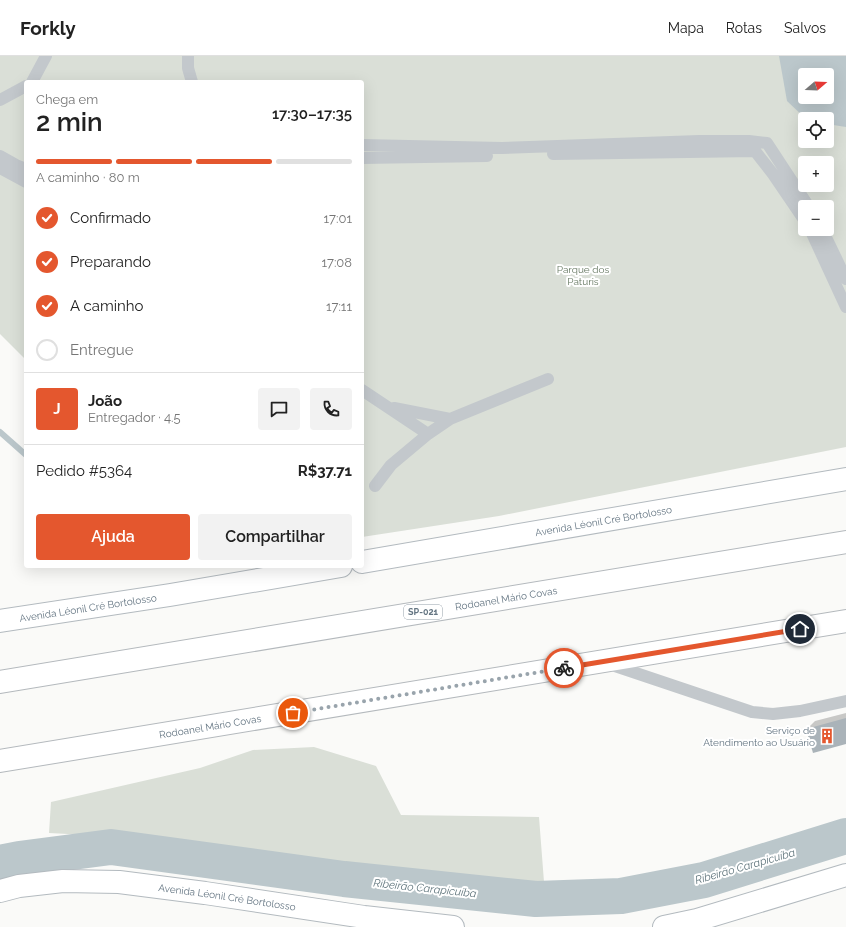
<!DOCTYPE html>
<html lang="pt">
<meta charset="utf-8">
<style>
body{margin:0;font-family:Raleway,sans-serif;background:#f2f2f2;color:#222;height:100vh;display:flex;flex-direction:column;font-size:15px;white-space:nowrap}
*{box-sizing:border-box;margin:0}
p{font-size:13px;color:#767676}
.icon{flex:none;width:22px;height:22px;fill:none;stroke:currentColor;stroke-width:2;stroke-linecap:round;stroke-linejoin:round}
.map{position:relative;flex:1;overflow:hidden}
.drawer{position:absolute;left:24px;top:24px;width:340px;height:488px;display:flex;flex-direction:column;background:#fff;border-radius:4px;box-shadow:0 4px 16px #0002}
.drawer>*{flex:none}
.needle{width:26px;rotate:71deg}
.buttons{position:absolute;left:798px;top:12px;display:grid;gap:8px}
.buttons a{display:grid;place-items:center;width:36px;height:36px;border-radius:4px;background:#fff;box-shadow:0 4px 16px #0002;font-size:20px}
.pin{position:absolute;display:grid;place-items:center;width:34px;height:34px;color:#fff;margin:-17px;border:2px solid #fff;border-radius:50%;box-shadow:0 1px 4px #0007}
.courier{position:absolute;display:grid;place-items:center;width:40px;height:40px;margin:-20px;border:3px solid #e4572e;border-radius:50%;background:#fff;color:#222;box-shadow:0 1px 5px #0007}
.overview em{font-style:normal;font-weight:600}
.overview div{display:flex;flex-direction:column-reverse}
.overview{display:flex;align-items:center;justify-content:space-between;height:68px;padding:0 12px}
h1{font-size:26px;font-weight:600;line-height:30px}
.bar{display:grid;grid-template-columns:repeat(4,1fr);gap:6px 4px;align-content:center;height:48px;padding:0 12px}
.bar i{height:5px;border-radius:3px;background:#e0e0e0}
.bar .selected{background:#e4572e}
.bar p{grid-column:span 4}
.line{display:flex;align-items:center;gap:10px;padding:0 12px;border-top:1px solid #e0e0e0}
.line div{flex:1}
.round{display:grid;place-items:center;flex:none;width:42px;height:42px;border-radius:4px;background:#f2f2f2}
ol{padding:0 12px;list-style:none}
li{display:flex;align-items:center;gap:12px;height:44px}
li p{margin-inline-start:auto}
li .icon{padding:4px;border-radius:50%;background:#e4572e;color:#fff;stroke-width:4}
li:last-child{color:#767676}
li i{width:22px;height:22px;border:2px solid #e0e0e0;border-radius:50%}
.primary-button{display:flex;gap:8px;margin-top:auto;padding:8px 12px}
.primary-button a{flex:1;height:46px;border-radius:4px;background:#e4572e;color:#fff;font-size:16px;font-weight:600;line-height:46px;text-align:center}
.primary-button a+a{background:#f2f2f2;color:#222}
header{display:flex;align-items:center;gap:24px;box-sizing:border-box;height:56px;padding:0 20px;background:#fff;border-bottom:1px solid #e0e0e0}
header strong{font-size:19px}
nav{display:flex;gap:22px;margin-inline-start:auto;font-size:14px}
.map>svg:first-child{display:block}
.green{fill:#dadfd7;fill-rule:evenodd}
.water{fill:#bbc7cb;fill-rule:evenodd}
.shadow{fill:#0003}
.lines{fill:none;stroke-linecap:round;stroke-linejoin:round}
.stream{stroke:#bbc7cb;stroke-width:6}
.river{stroke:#bbc7cb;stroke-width:36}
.building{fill:#aab3b9}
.secondary-casing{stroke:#b3babf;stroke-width:24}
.motorway-casing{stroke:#b4b9bd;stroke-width:24}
.service{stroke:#c3c8cc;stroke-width:12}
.secondary{stroke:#fff;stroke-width:22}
.motorway{stroke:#fff;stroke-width:22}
.done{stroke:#99a4ac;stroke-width:4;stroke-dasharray:0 7.2}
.route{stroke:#e4572e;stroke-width:5}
.labels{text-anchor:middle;stroke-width:4;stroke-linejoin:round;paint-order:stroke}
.shield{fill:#fff;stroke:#939fa8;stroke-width:1}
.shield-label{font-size:9px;font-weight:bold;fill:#657683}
.park-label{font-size:10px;fill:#687a64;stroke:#fff}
.street-label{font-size:10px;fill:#657683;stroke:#fff}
.poi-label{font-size:10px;fill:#657683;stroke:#fff;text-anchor:end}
.water-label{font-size:11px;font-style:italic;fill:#60757c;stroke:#fff}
</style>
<header>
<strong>Forkly</strong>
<nav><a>Mapa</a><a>Rotas</a><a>Salvos</a></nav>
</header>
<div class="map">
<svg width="846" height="871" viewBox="0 0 846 871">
<rect width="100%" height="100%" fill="#fafaf8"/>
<path class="green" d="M 0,0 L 846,0 L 846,391 L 499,460 L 362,481 L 362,26 L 26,26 L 26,304 L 0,278 ZM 805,19 L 827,19 L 827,41 L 805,41 ZM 805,63 L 827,63 L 827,85 L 805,85 ZM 805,107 L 827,107 L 827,129 L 805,129 ZM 805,151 L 827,151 L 827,173 L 805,173 Z
M 314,691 L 376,710 L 401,759 L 539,761 L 544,826 L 375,814 L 264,803 L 162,783 L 49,777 L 51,746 L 200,712 L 253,694 Z"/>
<path class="water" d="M 779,0 L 846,0 L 846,71 L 827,68 L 827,63 L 806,63 L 787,45 ZM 805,19 L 827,19 L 827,41 L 805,41 Z"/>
<path class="shadow" d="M 846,657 L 846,687 L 807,673 L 815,665 Z"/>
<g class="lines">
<path class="stream" d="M 0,376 L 26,399"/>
<path class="river" d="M 0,807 L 19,803 L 111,791 L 344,823 L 536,843 L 621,840 L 704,824 L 846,780"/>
</g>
<path class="building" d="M 846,662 L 846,688 L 813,697 L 806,673 Z"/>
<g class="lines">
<g class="secondary-casing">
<g id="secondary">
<path id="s1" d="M 362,506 L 846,423"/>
<path id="s2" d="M 0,565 L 170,539 L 341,510"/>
<path id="s3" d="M 0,835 L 19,830 L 63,825 L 119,826 L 205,837 L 364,861 L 453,871"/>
<path d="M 664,871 L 697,864 L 846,819"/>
</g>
</g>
<g class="motorway-casing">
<g id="motorway">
<path id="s4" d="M 0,626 L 846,486"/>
<path id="s5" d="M 0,705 L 846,565"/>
</g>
</g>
<path class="service" d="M 188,0 L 188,12 L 192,26
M 32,26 L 46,0
M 0,44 L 26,30
M 362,89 L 502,92 L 699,85 L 749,85 L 767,87 L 809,151
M 553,98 L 755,95 L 773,118 L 805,165
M 0,100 L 16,109 L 26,113
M 362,102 L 487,100
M 0,112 L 26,126
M 810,173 L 846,251
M 822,173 L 846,223
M 362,334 L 428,378
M 394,352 L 450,363
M 375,430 L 391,409 L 428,378 L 450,363 L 548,323
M 609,608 L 752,656 L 773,658 L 800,655 L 846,645"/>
<use href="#secondary" class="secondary"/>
<use href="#motorway" class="motorway"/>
</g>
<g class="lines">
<path class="done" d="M 293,657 L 564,612"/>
<path class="route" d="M 564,612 L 800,573"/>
</g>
<defs>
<g id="building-bare" transform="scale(1.2)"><path d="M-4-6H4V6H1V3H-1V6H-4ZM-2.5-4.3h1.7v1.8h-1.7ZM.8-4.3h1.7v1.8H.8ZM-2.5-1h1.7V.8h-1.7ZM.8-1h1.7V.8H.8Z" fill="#e4572e" stroke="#fff" stroke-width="2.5" paint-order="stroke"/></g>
</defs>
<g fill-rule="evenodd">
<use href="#building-bare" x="827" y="680"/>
</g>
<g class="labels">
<rect class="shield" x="404" y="549" width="38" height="14" rx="3"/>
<g class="shield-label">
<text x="423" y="559">SP-021</text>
</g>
<g class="park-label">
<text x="583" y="217">Parque dos<tspan x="583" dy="12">Paturis</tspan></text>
</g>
<g class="street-label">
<text dy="4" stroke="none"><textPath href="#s1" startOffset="245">Avenida Léonil Cré Bortolosso</textPath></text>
<text dy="4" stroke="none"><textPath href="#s4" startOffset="513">Rodoanel Mário Covas</textPath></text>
<text dy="4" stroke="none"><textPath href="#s2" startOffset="89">Avenida Léonil Cré Bortolosso</textPath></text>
<text dy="4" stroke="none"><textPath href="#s5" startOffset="213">Rodoanel Mário Covas</textPath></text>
<text dy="4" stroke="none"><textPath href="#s3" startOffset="229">Avenida Léonil Cré Bortolosso</textPath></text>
</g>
<g class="poi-label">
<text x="815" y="678">Serviço de<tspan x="815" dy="12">Atendimento ao Usuário</tspan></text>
</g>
<g class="water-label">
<text transform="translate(745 810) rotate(-16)" y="4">Ribeirão Carapicuíba</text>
<text transform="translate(425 832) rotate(6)" y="4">Ribeirão Carapicuíba</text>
</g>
</g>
</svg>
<div class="buttons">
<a><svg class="needle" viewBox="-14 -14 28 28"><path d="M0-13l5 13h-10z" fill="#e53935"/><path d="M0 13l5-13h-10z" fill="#767676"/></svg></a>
<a><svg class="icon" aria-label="locate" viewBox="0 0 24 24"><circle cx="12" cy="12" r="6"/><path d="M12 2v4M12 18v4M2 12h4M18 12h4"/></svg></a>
<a>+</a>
<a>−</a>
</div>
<div class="pin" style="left:293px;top:657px;background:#ea580c"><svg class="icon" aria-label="bag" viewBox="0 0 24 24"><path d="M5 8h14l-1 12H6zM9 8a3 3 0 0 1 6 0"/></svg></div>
<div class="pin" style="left:800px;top:573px;background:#1f2937"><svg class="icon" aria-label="home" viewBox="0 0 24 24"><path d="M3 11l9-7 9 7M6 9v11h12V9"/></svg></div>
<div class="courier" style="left:564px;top:612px"><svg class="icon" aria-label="bike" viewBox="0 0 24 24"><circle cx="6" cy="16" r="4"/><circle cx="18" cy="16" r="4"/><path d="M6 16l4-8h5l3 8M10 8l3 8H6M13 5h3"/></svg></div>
<section class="drawer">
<div class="overview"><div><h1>2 min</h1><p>Chega em</p></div><em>17:30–17:35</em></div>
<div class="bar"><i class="selected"></i><i class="selected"></i><i class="selected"></i><i></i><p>A caminho · 80 m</p></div>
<ol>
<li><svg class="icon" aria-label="check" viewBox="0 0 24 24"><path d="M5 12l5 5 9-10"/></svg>Confirmado<p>17:01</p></li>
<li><svg class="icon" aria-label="check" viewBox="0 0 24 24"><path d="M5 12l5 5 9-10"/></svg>Preparando<p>17:08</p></li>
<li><svg class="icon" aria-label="check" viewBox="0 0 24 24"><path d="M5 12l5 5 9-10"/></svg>A caminho<p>17:11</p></li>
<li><i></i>Entregue</li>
</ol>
<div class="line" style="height:72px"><b class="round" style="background:#e4572e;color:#fff">J</b><div><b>João</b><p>Entregador · 4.5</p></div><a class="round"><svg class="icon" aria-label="chat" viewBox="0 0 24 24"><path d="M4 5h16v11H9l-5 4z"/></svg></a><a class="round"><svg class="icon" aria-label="phone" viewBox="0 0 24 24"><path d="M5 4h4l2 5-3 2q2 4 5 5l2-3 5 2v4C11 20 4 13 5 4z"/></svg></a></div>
<div class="line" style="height:52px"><div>Pedido #5364</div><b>R$37.71</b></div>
<div class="primary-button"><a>Ajuda</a><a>Compartilhar</a></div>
</section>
</div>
